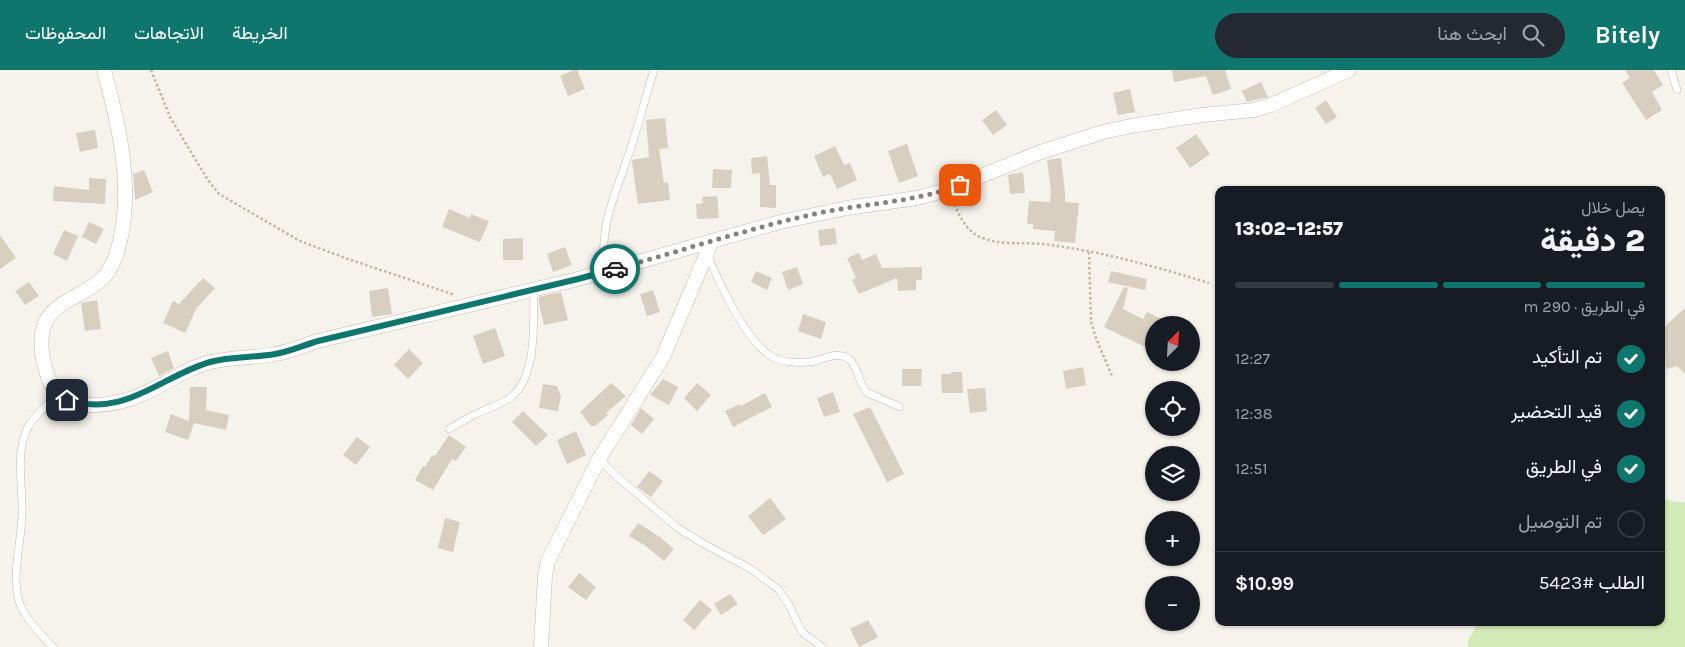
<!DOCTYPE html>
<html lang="ar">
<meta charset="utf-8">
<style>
body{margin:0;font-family:Karla,Vazirmatn,sans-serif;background:#242831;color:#f1f3f6;direction:rtl;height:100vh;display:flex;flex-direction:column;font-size:19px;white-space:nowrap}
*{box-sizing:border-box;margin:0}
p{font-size:16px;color:#9ea1a6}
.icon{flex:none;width:28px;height:28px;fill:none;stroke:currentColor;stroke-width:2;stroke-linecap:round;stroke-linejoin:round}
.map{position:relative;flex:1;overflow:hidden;direction:ltr}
.side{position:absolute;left:1215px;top:116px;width:450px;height:440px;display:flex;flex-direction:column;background:#171b24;border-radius:10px;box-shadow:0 1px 4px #0004;direction:rtl}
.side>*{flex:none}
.needle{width:32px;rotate:24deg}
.buttons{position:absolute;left:1145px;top:246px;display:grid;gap:10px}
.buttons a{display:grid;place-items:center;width:55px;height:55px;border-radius:50%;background:#171b24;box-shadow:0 1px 4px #0004;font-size:25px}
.pin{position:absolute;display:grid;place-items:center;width:42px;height:42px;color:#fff;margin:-21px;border-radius:10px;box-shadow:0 2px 8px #0006}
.courier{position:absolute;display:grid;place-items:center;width:50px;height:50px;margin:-25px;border:4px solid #0f766e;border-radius:50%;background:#fff;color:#222;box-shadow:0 1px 6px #0007}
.overview em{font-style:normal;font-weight:800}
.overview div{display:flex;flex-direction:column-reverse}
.overview{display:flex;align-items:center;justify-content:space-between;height:85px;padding:0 20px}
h1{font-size:32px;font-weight:800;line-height:38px}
.bar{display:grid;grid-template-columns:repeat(4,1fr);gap:8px 5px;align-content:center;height:60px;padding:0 20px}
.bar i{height:6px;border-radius:4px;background:#363941}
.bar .on{background:#0f766e}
.bar p{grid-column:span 4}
.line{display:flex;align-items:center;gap:12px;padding:0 20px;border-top:1px solid #363941}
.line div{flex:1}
ol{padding:0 20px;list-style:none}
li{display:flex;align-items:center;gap:15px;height:55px}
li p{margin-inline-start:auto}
li .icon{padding:5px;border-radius:50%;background:#0f766e;color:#fff;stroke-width:4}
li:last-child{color:#9ea1a6}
li i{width:28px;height:28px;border:2px solid #363941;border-radius:50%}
header{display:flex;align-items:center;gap:30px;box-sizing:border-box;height:70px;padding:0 25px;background:#0f766e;color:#fff}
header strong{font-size:24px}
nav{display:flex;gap:28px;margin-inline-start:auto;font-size:18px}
.search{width:350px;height:45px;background:#242831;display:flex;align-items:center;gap:12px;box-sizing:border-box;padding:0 18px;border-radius:28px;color:#9ea1a6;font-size:19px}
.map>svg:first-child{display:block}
.green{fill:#d2eab5}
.building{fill:#d8cfc1}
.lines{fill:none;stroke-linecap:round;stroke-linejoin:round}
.lane-casing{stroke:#c2bbae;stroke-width:8}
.street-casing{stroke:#c2bbae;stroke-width:15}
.path{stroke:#c4b79f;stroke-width:2.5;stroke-dasharray:2.5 2.5;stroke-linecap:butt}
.lane{stroke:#fff;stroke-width:7}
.street{stroke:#fff;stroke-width:14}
.done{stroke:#878178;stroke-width:5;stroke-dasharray:0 9}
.route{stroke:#0f766e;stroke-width:6}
</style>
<header>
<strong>Bitely</strong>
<div class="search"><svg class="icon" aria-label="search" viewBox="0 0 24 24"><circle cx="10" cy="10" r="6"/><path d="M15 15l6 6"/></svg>ابحث هنا</div>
<nav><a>الخريطة</a><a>الاتجاهات</a><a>المحفوظات</a></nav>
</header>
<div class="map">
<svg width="1685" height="577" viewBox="0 0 1685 577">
<rect width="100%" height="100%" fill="#f6f3ec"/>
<path class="green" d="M 1661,429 L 1685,433 L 1685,577 L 1468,577 L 1468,571 L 1478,553 L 1661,552 Z"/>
<path class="building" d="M 574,0 L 577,0 L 585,19 L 568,26 L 560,6 Z
M 1172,0 L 1225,0 L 1231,19 L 1213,25 L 1206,6 L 1174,12 Z
M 1625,0 L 1654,0 L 1663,15 L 1652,22 L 1662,40 L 1646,50 L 1622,13 L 1630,8 Z
M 1261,12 L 1268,27 L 1247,32 L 1242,21 Z
M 1130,19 L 1135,42 L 1118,45 L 1113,23 Z
M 1326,30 L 1337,47 L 1326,54 L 1315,38 Z
M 996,40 L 1007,55 L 993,65 L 982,50 Z
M 665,48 L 668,78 L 659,79 L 664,113 L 668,112 L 670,130 L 638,134 L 632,92 L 632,90 L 649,87 L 646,50 Z
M 95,60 L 98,78 L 80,82 L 76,63 Z
M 1196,64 L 1210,84 L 1190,98 L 1176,78 Z
M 907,74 L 918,106 L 899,113 L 888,81 Z
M 835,76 L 844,95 L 850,93 L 857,110 L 837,119 L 830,104 L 823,107 L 814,86 Z
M 767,86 L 770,115 L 776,115 L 776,138 L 760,137 L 760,103 L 752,104 L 751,88 Z
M 1061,88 L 1065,123 L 1065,132 L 1079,133 L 1075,173 L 1054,171 L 1055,161 L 1033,159 L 1033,154 L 1027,154 L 1029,131 L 1050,132 L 1051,121 L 1047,90 Z
M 713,99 L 732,100 L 731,118 L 712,118 Z
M 144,100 L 153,122 L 135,130 L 133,104 Z
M 1023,102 L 1025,123 L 1010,124 L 1008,105 Z
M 89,108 L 106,109 L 105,134 L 53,131 L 54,116 L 89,120 Z
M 717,126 L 719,148 L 697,149 L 696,134 L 703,133 L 702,127 Z
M 449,139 L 470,148 L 471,144 L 489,151 L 480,172 L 442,157 Z
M 89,152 L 104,159 L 96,174 L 82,167 Z
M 835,158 L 837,174 L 820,176 L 818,160 Z
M 64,160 L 78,166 L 67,191 L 53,184 Z
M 0,165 L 16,188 L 0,199 Z
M 523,168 L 523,190 L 503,190 L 503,169 Z
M 565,177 L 572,195 L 553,202 L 547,184 Z
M 859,183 L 862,190 L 876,184 L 882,198 L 922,197 L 922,210 L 916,210 L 916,220 L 898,221 L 897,208 L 859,224 L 852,210 L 856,208 L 847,188 Z
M 797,197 L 803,214 L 788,220 L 782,202 Z
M 756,201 L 772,208 L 767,220 L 751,212 Z
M 1111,201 L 1147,209 L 1145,220 L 1108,212 Z
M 203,208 L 215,218 L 196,239 L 185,263 L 163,253 L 173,231 L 179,234 Z
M 29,212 L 39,226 L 25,235 L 15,221 Z
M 1124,217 L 1128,218 L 1123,239 L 1143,249 L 1147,242 L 1174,255 L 1154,255 L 1154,274 L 1147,271 L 1145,277 L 1104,257 Z
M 388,218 L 392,244 L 372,247 L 369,221 Z
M 653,220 L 660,242 L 647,246 L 640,224 Z
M 561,222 L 568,250 L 544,255 L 539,234 L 539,227 Z
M 97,230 L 101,259 L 85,261 L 81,233 Z
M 1685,238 L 1685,304 L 1677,296 L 1666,299 L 1665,285 L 1661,284 L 1661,260 Z
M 803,244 L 826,252 L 821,269 L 798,261 Z
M 495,258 L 505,286 L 483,294 L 473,266 Z
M 409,279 L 423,293 L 408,309 L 394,295 Z
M 168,281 L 174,298 L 159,306 L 151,288 Z
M 1083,297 L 1086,315 L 1066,319 L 1063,301 Z
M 902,299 L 922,299 L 921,316 L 902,316 Z
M 951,302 L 962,302 L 963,323 L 942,323 L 941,304 L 951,304 Z
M 663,309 L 678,317 L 669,335 L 650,325 Z
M 611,313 L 626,326 L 606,343 L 608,345 L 595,356 L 591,356 L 580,342 Z
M 697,313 L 711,325 L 697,341 L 684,328 Z
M 543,314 L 557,316 L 561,326 L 558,341 L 539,338 Z
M 190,317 L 207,317 L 206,340 L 229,345 L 226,360 L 194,353 L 188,370 L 165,362 L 171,344 L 189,351 Z
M 985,318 L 987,341 L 970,343 L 967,319 Z
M 833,322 L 840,342 L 824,347 L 817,328 Z
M 765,323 L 772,337 L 733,357 L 725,341 L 740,334 L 741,336 Z
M 870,337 L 904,404 L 887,412 L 853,344 Z
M 641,338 L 654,349 L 642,364 L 631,355 Z
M 523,341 L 548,365 L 536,376 L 512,352 Z
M 576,361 L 586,385 L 567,394 L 557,370 Z
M 449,365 L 466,377 L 456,391 L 452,389 L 433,420 L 415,410 L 423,396 L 425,397 L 432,385 L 435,386 Z
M 357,367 L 370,377 L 356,395 L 343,385 Z
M 649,401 L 663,411 L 651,427 L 637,417 Z
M 770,428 L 786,449 L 763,465 L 748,446 Z
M 445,448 L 460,452 L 453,482 L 438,478 Z
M 638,453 L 660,467 L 674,479 L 664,491 L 642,473 L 642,474 L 629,466 Z
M 579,503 L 596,517 L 586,530 L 568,517 Z
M 730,524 L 738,534 L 721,545 L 714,534 Z
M 700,530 L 712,540 L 694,560 L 683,550 Z
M 868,550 L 878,567 L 859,577 L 850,559 Z"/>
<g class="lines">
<g class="lane-casing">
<path id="lane" d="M 1671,0 L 1677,20
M 707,184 C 719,212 743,266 768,284 C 778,292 796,293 809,292 C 822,291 836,280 849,289 C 858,296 859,313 866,322 L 900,337
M 605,202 C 598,158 617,119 631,78 C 639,52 646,26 654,0
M 449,359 C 458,354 467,348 476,344 C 487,338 501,335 511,327 C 538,306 533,251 534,220
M 599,389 L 616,406 L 678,458 L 704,474 L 751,499 L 778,519 L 789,535 L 802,562 L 822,577
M 53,577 C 42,566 23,546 19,531 C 11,505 22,470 22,443 C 23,416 15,385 27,359 C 33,346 48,335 57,324"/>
</g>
<g class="street-casing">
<path id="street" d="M 104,0 C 119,55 133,115 120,171 C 117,184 113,196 105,206 C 88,225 57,229 46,251 C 38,268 42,290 48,307 C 61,346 112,337 143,324 C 166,314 186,298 211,292 C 232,287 254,288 275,284 C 290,282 304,275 318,271 L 578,209 L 780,152 L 847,138 L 917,128 L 947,120 L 1038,83 L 1103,62 L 1131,56 L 1202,45 L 1254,40 L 1271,35 L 1349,0
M 541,577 L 545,506 L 548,491 L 599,389 L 663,287 L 711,173"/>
</g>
<path class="path" d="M 151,0 L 170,47 L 206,107 L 219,124 L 300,171 L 348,189 L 455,225
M 952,130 C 959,144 964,158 978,166 C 1000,177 1026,171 1050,175 C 1104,182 1157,197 1209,213
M 1089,182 L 1091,252 L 1096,268 L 1112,306"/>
<use href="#lane" class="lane"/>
<use href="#street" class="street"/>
</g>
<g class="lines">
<path class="done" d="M 615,199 C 681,181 747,159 814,144 C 863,133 913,133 960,115"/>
<path class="route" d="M 67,330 C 126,348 159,307 210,292 C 231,286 254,288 275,284 C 289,282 304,275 318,271 L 578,209 L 615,199"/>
</g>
</svg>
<div class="buttons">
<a><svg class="needle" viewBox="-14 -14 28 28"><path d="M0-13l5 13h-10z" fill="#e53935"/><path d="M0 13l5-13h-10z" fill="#9ea1a6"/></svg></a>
<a><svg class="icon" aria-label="locate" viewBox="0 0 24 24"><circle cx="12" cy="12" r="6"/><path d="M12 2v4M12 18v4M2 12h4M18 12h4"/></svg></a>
<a><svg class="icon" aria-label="layers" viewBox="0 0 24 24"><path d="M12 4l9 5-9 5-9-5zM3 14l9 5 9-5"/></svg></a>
<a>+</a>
<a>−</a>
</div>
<div class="pin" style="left:960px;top:115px;background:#ea580c"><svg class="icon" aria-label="bag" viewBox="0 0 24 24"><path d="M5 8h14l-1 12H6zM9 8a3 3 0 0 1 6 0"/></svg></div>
<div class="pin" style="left:67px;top:330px;background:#1f2937"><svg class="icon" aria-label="home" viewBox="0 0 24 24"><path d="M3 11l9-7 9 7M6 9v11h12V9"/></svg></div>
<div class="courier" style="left:615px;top:199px"><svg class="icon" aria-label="car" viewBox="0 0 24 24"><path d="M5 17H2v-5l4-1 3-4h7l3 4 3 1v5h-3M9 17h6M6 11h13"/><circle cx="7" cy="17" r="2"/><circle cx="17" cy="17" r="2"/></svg></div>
<section class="side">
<div class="overview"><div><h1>2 دقيقة</h1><p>يصل خلال</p></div><em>12:57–13:02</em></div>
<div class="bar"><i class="on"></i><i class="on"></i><i class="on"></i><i></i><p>في الطريق · 290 m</p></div>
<ol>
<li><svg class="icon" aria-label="check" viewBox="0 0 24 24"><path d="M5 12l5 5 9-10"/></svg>تم التأكيد<p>12:27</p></li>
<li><svg class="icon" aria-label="check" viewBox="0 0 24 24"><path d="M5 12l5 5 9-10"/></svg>قيد التحضير<p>12:38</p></li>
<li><svg class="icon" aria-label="check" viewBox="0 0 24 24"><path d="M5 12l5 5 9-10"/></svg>في الطريق<p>12:51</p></li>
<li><i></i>تم التوصيل</li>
</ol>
<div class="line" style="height:65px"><div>الطلب #5423</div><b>$10.99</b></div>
</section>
</div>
